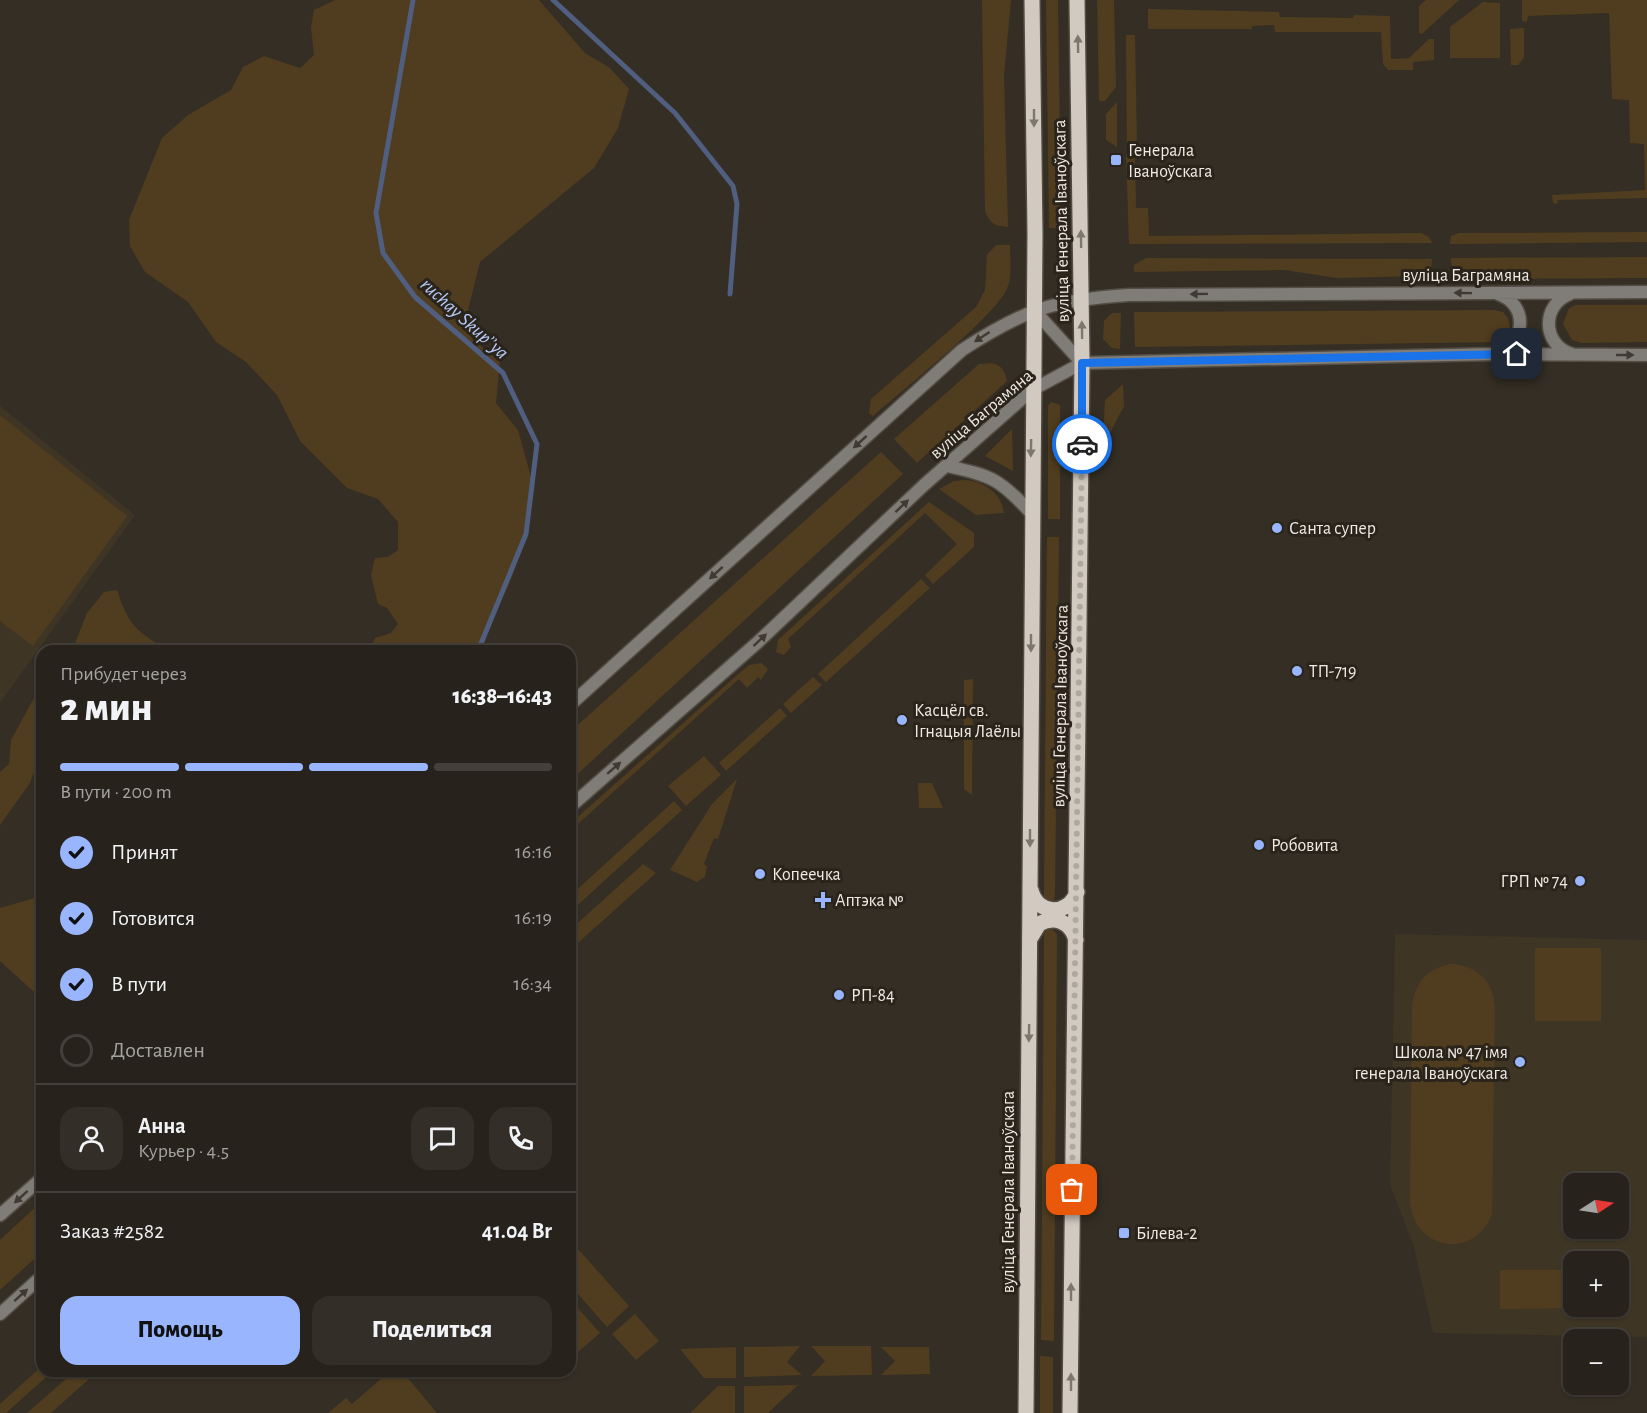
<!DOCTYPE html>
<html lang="ru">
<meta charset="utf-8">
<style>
body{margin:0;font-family:"Alegreya Sans",sans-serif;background:#332f28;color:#f1f3f6;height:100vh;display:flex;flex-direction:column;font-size:22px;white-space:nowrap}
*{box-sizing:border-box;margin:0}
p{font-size:20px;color:#a4a4a3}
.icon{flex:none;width:33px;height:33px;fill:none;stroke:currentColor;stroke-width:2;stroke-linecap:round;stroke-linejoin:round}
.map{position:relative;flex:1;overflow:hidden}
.side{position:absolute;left:36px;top:645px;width:540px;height:732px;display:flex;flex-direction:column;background:#27221b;border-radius:18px;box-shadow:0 2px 4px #0004,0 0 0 2px #433f3a}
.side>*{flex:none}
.needle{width:39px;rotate:78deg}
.buttons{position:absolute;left:1563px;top:1173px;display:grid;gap:12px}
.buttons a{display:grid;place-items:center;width:66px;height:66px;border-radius:12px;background:#27221b;box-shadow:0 2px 4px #0004,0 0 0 2px #433f3a;font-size:30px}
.pin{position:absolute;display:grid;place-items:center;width:51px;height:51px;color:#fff;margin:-26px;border-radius:12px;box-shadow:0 3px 9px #0006}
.courier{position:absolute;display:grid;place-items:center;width:60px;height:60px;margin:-30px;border:4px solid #1a73e8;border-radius:50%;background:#fff;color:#222;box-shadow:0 2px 8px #0007}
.overview em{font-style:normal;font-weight:800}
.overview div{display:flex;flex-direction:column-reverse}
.overview{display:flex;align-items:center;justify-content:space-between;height:102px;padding:0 24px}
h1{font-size:39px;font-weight:800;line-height:45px}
.bar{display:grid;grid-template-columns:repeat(4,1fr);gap:9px 6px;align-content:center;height:72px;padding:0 24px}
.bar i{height:8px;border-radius:4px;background:#433f3a}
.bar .current{background:#98b5fd}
.bar p{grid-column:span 4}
.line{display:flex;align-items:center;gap:15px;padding:0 24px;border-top:2px solid #433f3a}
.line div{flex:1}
.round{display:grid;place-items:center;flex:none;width:63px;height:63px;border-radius:18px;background:#332f28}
ol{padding:0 24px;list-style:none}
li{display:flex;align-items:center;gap:18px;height:66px}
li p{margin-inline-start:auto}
li .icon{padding:6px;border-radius:50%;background:#98b5fd;color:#111;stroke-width:4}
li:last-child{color:#a4a4a3}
li i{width:33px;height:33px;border:3px solid #433f3a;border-radius:50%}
.button{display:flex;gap:12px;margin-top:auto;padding:12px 24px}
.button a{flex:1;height:69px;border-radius:18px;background:#98b5fd;color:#111;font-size:24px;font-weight:800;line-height:69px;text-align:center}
.button a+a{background:#332f28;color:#f1f3f6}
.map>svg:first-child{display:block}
.built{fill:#3f3525;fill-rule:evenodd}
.green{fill:#503d1f}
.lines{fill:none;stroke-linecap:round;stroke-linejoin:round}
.stream{stroke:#505e80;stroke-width:5}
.tertiary-casing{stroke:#524c43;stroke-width:15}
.primary-casing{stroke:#524c43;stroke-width:18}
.tertiary{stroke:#807d78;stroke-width:12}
.primary{stroke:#d2cac0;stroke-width:15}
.oneway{fill:#7e776e}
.oneway2{fill:#403a32}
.done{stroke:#aea8a1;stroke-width:6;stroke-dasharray:0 10.8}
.route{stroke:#1a73e8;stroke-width:8}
.poi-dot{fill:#98b5fd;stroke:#2a241b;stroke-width:2}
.labels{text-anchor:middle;stroke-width:6;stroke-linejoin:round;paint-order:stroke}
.poi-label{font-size:18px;fill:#efeae4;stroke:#2a241b;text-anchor:start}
.street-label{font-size:18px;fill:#efeae4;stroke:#2a241b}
.water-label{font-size:20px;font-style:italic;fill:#b6caf9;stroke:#2a241b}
</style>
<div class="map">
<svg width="1647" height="1413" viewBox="0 0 1647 1413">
<rect width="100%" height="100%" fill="#342e24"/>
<path class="built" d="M 0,406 L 135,515 L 0,703 Z
M 1395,934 L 1647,940 L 1647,1337 L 1433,1333 L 1414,1247 L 1390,1185 ZM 1574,1184 L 1618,1184 L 1618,1228 L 1574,1228 ZM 1574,1262 L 1618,1262 L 1618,1306 L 1574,1306 Z"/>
<path class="green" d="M 335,0 L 539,0 L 585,53 L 610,68 L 629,89 L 618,128 L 594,168 L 480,262 L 467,314 L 472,339 L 500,361 L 496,403 L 518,430 L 534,488 L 527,537 L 508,587 L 476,651 L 370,651 L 375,638 L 391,633 L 398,624 L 387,608 L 378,604 L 371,575 L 375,558 L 388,557 L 398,550 L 398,522 L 378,499 L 347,488 L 300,441 L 277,395 L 246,362 L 216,342 L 188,302 L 145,272 L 130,246 L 129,220 L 162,138 L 188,115 L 231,90 L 243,67 L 264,56 L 300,68 L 314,55 L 311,27 L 314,10 Z
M 982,0 L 1011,0 L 1004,76 L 1008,227 C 995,226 990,224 985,211 Z
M 1046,0 L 1058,0 L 1061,228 L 1049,228 Z
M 1097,0 L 1114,0 L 1116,87 L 1105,101 L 1099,101 Z
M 1426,0 L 1459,0 L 1422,34 L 1419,33 L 1419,6 Z
M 1522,0 L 1647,0 L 1647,198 L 1558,200 L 1557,204 L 1553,203 L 1552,195 L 1645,190 L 1644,144 L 1630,143 L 1629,100 L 1612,99 L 1609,13 L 1528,16 L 1527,22 L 1522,21 Z
M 1483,2 L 1500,3 L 1500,58 L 1450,58 L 1450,27 Z
M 1148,9 L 1279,12 L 1280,17 L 1353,18 L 1354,15 L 1390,16 L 1391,59 L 1409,58 L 1429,39 L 1434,39 L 1434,60 L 1413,62 L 1413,70 L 1388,70 L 1383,64 L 1381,32 L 1275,32 L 1274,25 L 1252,26 L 1252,29 L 1148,29 Z
M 1524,28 L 1524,58 L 1518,65 L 1511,65 L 1510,29 Z
M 1126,35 L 1135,35 L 1137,146 L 1127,147 Z
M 1117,102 L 1117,147 L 1106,140 L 1106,114 Z
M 1126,154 L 1135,154 L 1136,208 L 1148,208 L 1149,236 L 1421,233 L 1429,237 L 1432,243 L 1129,244 Z
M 1647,232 L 1647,242 L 1450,244 L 1451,236 L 1459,233 Z
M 996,245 L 1010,245 C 1010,257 1012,274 1008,286 C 1001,312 899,393 873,416 L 869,413 L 871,399 L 976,307 L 985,290 L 987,255 Z
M 1647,257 L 1647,278 L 1464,279 C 1453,275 1451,269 1451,258 Z
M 1146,258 L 1432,259 L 1431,271 L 1427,276 L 1337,278 L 1284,270 L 1134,272 L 1134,265 Z
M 1576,305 L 1647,305 L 1647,342 L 1581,343 L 1572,340 L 1563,324 L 1569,308 Z
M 1493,310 L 1503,312 L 1508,318 L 1511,332 L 1501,342 L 1135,347 L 1134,312 Z
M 1112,313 L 1121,313 L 1120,349 L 1112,348 L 1103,339 L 1104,321 Z
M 991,363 C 1002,365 1005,371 1007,381 L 917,463 L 894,439 L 979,364 Z
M 1123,384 L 1124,406 L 1108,437 L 1103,437 L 1105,400 Z
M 1051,402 L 1060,405 L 1060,519 L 1048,519 L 1048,406 Z
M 0,415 L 127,516 L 33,646 L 0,621 Z
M 1012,429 L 1013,471 L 985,456 Z
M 881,452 L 903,474 L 570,781 L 570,732 Z
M 965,480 C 983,481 1002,493 1004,513 L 976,515 L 939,489 L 954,481 Z
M 929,502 L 974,533 L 974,547 L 933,584 L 925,575 L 957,544 L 925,513 L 788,639 L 791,647 L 784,655 L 776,652 L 778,640 Z
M 1047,537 L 1059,537 L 1055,893 L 1054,901 L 1044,899 L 1044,892 Z
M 921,579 L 930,588 L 826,682 L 818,674 Z
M 117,590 C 129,627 137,631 169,651 L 72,651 L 87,613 L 104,592 Z
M 761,663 L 768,669 L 761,680 L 758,677 L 747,688 L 739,679 L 570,831 L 570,824 L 736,676 L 749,665 Z
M 813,677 L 822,685 L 791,713 L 783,704 Z
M 973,679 L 972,795 L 964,789 L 964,680 Z
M 40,687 L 42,689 L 42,750 L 30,783 L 0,825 L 0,772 L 9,764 L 11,740 Z
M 780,708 L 787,716 L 726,771 L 719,763 Z
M 704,756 L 721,775 L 686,806 L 668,786 Z
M 737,779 L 718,839 L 714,838 L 704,864 L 707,866 L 705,877 L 697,882 L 670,870 L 712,804 Z
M 918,783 L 932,783 L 943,808 L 919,808 Z
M 674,801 L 682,810 L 570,912 L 570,896 Z
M 643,864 L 656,873 L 570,950 L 570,930 Z
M 42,896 L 42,990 L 33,991 L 0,961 L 0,908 Z
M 1052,929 L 1057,934 L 1054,1341 L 1041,1340 L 1044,935 L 1046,930 Z
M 1535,948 L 1601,948 L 1601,1021 L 1535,1021 Z
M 1450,964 C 1476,965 1493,980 1495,1007 L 1492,1214 C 1474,1260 1415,1251 1410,1202 L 1412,1005 C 1416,982 1427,969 1450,964 Z
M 42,1201 L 42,1252 L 0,1290 L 0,1240 Z
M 570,1240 L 629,1306 L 607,1327 L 570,1285 Z
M 1500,1270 L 1571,1270 L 1572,1308 L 1500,1309 Z
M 570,1299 L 600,1333 L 570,1359 Z
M 635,1314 L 659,1341 L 636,1360 L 612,1334 Z
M 800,1346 L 787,1362 L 802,1375 L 744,1377 L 744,1347 Z
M 811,1346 L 871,1346 L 872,1375 L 811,1376 L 825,1361 Z
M 736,1347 L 736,1378 L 704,1378 L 680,1349 Z
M 881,1347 L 929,1347 L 930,1374 L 881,1375 L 895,1361 Z
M 1040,1356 L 1053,1357 L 1053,1413 L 1040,1413 Z
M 42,1366 L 42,1371 L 53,1371 L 6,1413 L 0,1413 L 0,1404 Z
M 75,1371 L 98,1371 L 51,1413 L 27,1413 Z
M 390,1371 L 402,1371 L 437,1413 L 328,1413 L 346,1398 L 352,1404 Z
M 798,1385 L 768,1413 L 744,1413 L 744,1386 Z
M 718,1386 L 735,1386 L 735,1413 L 690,1413 Z"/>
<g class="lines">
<path class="stream" d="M 413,0 L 376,213 L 383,253 L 415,297 L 503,373 L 537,444 L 526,534 L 478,651
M 553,0 L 675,113 L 733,186 L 737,204 L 730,294"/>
<g class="tertiary-casing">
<path id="tertiary" d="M 1570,294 C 1541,305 1542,345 1572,354
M 1033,309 L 1082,363
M 1497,354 C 1526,344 1529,304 1498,294
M 947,466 C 992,476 1000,479 1031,513
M 570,705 L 962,350 C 1025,309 1053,300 1129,295 L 1647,292
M 570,807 L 758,642 L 924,485 L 1032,390 L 1082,363 L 1495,354 L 1647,355
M 0,1215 L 42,1178
M 0,1314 L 42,1276"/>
</g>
<g class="primary-casing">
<path id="primary" d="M 1031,890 C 1037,915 1068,917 1077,892
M 1030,939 L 1039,924 C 1055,915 1071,922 1076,940
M 1026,1413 L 1035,234 L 1032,0
M 1070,1413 L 1082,363 L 1077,0"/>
</g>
<use href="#tertiary" class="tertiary"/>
<use href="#primary" class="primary"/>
</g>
<defs><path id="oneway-solid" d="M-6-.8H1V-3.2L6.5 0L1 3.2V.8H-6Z" transform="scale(1.5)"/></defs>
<g class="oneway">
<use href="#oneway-solid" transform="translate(1078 44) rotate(-91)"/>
<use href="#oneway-solid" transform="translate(1034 118) rotate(90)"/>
<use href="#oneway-solid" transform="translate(1081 239) rotate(-91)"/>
<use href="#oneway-solid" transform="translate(1082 330) rotate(-91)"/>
<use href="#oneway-solid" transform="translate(1031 448) rotate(91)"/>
<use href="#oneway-solid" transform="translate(1031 643) rotate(90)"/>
<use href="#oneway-solid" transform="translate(1030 838) rotate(90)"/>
<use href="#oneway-solid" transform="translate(1029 1033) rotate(91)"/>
<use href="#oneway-solid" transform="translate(1071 1292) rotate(-90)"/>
<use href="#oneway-solid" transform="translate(1071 1382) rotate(-90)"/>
</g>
<g class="oneway2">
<use href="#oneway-solid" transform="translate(1463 293) rotate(-179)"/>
<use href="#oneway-solid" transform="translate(1199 294) rotate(179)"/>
<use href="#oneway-solid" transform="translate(982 337) rotate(147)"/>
<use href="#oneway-solid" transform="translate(1625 355)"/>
<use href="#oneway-solid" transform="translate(860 442) rotate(138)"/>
<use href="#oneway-solid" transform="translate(902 506) rotate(-43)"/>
<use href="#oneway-solid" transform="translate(716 573) rotate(138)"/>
<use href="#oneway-solid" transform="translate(760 640) rotate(-43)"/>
<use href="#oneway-solid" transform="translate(614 768) rotate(-41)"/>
<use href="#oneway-solid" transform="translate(21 1197) rotate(138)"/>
<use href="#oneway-solid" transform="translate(21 1295) rotate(-42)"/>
</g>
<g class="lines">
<path class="done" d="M 1072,1190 L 1082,444"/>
<path class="route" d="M 1082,444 L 1082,363 L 1517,354"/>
</g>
<g class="poi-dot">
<rect x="1110" y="154" width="12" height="12" rx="3"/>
<circle cx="1277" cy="528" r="6"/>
<circle cx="1297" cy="671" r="6"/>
<circle cx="902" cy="720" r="6"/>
<circle cx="1259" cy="845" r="6"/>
<circle cx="760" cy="874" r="6"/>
<circle cx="1580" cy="881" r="6"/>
<path d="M820 891h6v6h6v6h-6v6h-6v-6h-6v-6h6z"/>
<circle cx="839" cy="995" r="6"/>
<circle cx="1520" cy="1062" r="6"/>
<rect x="1118" y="1227" width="12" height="12" rx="3"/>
</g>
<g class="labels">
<g class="poi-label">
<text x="1128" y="156">Генерала<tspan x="1128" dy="21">Іваноўскага</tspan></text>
<text x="1289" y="534">Санта супер</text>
<text x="1309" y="677">ТП-719</text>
<text x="914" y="716">Касцёл св.<tspan x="914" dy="21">Ігнацыя Лаёлы</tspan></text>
<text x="1271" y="851">Робовита</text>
<text x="772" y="880">Копеечка</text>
<text x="1568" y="887" text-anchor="end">ГРП № 74</text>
<text x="835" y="906">Аптэка №</text>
<text x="851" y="1001">РП-84</text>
<text x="1508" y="1058" text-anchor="end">Школа № 47 імя<tspan x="1508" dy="21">генерала Іваноўскага</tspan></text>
<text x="1136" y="1239">Білева-2</text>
</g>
<g class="street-label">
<text transform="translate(1061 221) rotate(-91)" y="6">вуліца Генерала Іваноўскага</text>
<text x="1466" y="281">вуліца Баграмяна</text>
<text transform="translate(981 414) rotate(-40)" y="6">вуліца Баграмяна</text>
<text transform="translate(1060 706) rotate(-89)" y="6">вуліца Генерала Іваноўскага</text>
<text transform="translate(1008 1192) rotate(-90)" y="6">вуліца Генерала Іваноўскага</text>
</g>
<g class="water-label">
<text transform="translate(465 318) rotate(42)" y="7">ruchay Skup’’ya</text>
</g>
</g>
</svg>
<div class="buttons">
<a><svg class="needle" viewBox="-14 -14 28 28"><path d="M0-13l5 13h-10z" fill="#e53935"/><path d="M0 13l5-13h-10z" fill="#a4a4a3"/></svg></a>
<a>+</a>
<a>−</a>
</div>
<div class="pin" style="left:1072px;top:1190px;background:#ea580c"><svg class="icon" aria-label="bag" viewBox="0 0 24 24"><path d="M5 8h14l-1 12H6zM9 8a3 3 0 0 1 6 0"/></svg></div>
<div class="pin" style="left:1517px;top:354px;background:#1f2937"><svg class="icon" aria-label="home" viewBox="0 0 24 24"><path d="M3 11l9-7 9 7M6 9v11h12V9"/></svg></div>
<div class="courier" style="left:1082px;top:444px"><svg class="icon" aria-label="car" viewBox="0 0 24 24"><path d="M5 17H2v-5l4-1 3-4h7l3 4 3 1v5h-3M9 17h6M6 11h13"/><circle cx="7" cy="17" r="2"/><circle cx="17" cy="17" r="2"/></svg></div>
<section class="side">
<div class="overview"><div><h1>2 мин</h1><p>Прибудет через</p></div><em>16:38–16:43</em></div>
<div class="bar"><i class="current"></i><i class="current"></i><i class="current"></i><i></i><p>В пути · 200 m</p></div>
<ol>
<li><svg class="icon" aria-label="check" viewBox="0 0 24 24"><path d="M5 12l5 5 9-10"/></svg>Принят<p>16:16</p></li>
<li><svg class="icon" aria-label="check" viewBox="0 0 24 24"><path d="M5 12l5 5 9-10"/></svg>Готовится<p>16:19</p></li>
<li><svg class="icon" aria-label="check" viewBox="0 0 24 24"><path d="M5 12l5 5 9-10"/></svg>В пути<p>16:34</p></li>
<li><i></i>Доставлен</li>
</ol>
<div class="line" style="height:108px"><a class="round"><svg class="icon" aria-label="person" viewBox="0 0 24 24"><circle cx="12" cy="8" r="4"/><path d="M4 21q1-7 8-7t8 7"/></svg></a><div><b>Анна</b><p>Курьер · 4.5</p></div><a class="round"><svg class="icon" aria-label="chat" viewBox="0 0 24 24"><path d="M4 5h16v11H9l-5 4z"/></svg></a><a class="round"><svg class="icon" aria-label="phone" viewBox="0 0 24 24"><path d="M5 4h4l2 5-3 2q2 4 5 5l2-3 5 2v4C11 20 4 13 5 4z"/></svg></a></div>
<div class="line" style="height:78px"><div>Заказ #2582</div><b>41.04 Br</b></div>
<div class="button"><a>Помощь</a><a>Поделиться</a></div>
</section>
</div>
